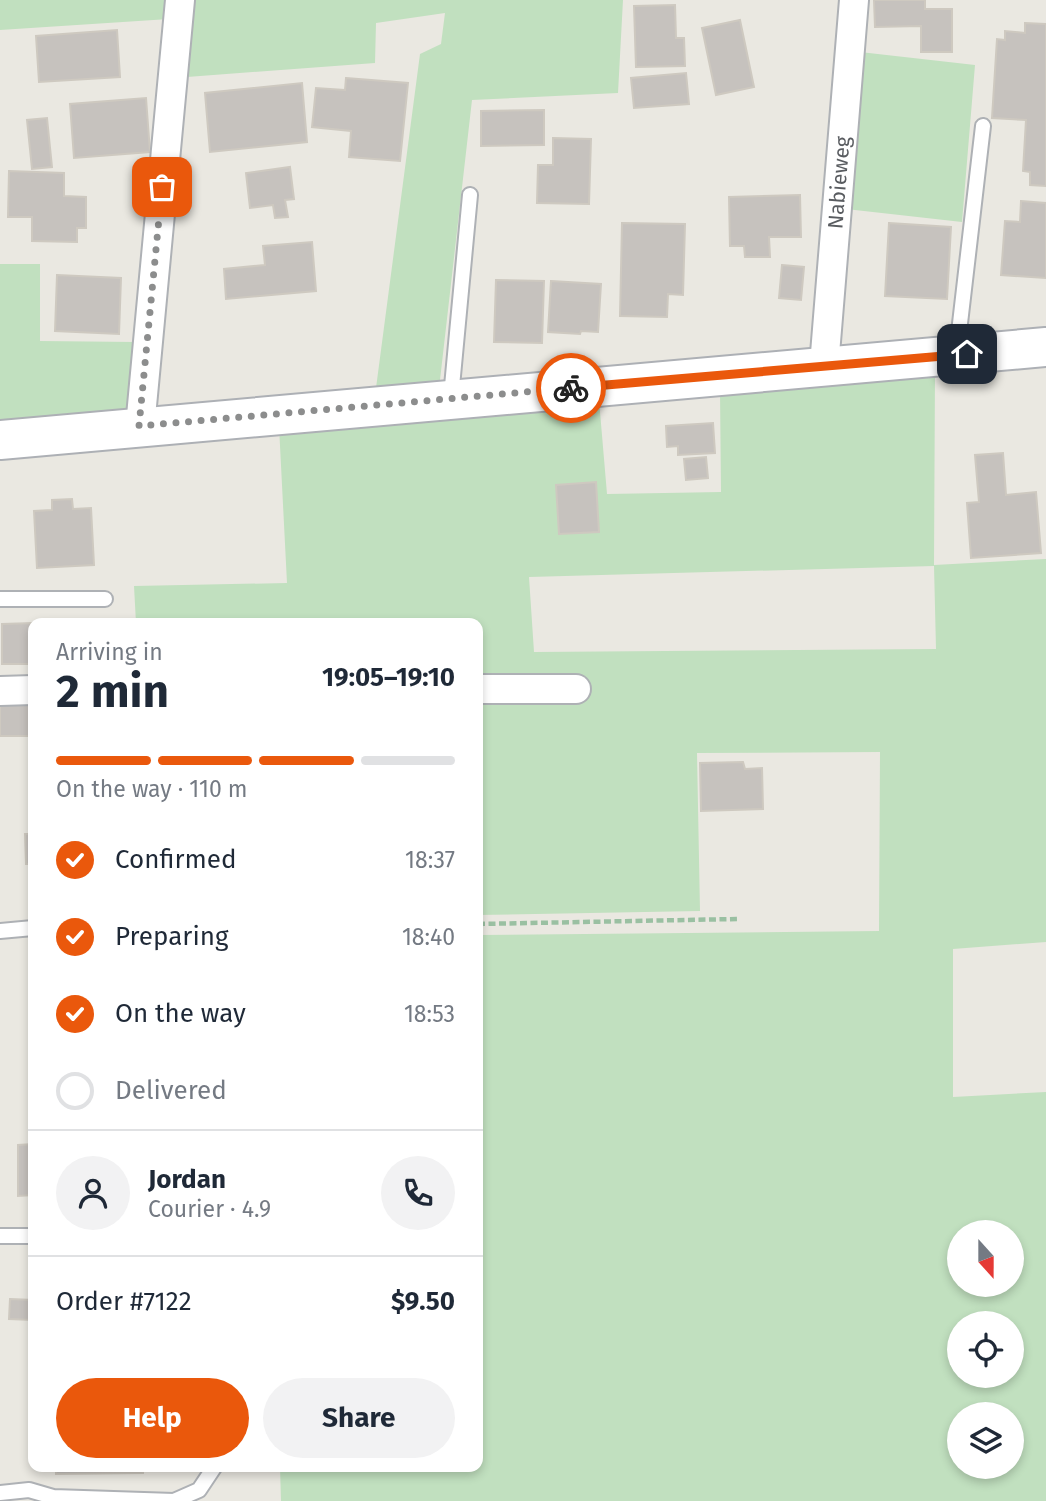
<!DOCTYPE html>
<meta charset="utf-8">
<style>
body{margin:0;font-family:"Fira Sans",sans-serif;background:#f2f2f3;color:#1f2937;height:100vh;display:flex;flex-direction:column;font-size:26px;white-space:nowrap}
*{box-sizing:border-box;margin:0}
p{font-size:23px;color:#747a83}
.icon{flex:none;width:38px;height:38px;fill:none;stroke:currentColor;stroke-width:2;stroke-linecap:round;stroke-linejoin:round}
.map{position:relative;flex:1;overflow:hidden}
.side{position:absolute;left:28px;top:618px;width:455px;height:854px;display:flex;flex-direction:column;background:#fff;border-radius:14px;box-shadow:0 4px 10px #0003}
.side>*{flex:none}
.needle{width:46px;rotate:159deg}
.buttons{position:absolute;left:947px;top:1220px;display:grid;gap:14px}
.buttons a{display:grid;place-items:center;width:77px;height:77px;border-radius:50%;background:#fff;box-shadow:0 4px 10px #0003;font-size:35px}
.pin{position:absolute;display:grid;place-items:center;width:60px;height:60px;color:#fff;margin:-30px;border-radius:14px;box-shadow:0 4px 10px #0006}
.courier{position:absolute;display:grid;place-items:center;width:70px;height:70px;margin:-35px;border:5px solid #ea580c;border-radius:50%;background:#fff;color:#222;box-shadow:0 2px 9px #0007}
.headline em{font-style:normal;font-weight:700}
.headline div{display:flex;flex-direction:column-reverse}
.headline{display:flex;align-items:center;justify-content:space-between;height:119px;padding:0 28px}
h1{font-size:46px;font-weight:700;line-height:52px}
.bar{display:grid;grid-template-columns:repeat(4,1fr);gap:10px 7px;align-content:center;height:84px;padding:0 28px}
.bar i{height:9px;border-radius:5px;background:#e0e1e3}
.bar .active{background:#ea580c}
.bar p{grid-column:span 4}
.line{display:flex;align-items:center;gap:18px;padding:0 28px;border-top:2px solid #e0e1e3}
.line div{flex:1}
.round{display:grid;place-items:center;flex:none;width:74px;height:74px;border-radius:37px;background:#f2f2f3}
ol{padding:0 28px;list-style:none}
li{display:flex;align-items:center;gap:21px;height:77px}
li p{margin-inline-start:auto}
li .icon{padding:7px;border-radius:50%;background:#ea580c;color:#fff;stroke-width:4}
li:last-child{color:#747a83}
li i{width:38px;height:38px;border:4px solid #e0e1e3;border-radius:50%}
.cta{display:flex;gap:14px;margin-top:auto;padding:14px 28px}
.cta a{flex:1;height:80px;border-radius:42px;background:#ea580c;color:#fff;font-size:28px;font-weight:700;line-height:80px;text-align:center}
.cta a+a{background:#f2f2f3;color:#1f2937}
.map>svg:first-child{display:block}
.green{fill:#c1e0bf;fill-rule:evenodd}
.building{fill:#c6c2be;stroke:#cec9c0;stroke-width:2}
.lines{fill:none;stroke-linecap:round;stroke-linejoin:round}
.lane-casing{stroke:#aeb1b5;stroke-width:18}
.street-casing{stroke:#aeb1b5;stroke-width:32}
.secondary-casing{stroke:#adb0b5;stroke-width:42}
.path{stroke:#9ac0a2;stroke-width:4.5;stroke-dasharray:7 3.5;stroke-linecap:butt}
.lane{stroke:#fff;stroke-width:14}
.street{stroke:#fff;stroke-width:28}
.secondary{stroke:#fff;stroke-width:38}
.done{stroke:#8c8d8d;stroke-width:7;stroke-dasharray:0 12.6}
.route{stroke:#ea580c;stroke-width:9}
.labels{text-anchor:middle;stroke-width:5;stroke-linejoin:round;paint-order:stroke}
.street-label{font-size:21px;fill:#595c60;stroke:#fff}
</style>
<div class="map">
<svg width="1046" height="1501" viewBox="0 0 1046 1501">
<rect width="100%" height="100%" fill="#eae8e1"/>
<path class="green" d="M 0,0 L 171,0 L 169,19 L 0,30 Z
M 193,0 L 623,0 L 618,93 L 472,100 L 440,380 L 376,388 L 420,54 L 441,44 L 445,13 L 376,23 L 375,63 L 187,77 Z
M 860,52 L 975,65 L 962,222 L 846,209 Z
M 0,264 L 40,264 L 40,341 L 135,342 L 129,415 L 0,426 Z
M 935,372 L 934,565 L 1046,559 L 1046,942 L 953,949 L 953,1097 L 1046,1092 L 1046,1501 L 281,1501 L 280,1467 L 478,1466 L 478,935 L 879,931 L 880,752 L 697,753 L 700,911 L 478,915 L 478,623 L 136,623 L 134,586 L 287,583 L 279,426 L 599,400 L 607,494 L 721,492 L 720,391 ZM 934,566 L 936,649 L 534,652 L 529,577 ZM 959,1232 L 1012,1232 L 1012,1284 L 959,1284 ZM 959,1323 L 1012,1323 L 1012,1376 L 959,1376 ZM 959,1414 L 1012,1414 L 1012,1466 L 959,1466 Z"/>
<path class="building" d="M 874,0 L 925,0 L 925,9 L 952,9 L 952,52 L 921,52 L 921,26 L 875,27 Z
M 675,5 L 676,38 L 684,38 L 685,66 L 636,67 L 634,6 Z
M 740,20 L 754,87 L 716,95 L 702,28 Z
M 1025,23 L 1046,24 L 1046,186 L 1030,185 L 1030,172 L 1023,171 L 1026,120 L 992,118 L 997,39 L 1005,40 L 1005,31 L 1025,33 Z
M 117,30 L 120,77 L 39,82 L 36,36 Z
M 686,73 L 689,104 L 634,108 L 631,78 Z
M 346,78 L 408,83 L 400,161 L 349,157 L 351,131 L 312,127 L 316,88 L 345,90 Z
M 302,83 L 307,142 L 210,152 L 205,93 Z
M 146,98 L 150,152 L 74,158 L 70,104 Z
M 544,110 L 544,145 L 481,146 L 481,111 Z
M 47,118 L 52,167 L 32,169 L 27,120 Z
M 553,138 L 591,139 L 589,204 L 537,203 L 538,165 L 553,165 Z
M 290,167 L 294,199 L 285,200 L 288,217 L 275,218 L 273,205 L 250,208 L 246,173 Z
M 9,171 L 64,173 L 64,196 L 86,197 L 86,228 L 77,228 L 77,242 L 32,241 L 32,217 L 8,217 Z
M 800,195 L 801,237 L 769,237 L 770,257 L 745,257 L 744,246 L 730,246 L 729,197 Z
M 1021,201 L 1046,203 L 1046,278 L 1001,275 L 1005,221 L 1020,222 Z
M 622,223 L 685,224 L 683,295 L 668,294 L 667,317 L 620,316 Z
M 889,223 L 951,227 L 947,299 L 885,296 Z
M 312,242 L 316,291 L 226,299 L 224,269 L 265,265 L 263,246 Z
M 782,265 L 804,267 L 801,300 L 779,298 Z
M 57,275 L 121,278 L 119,334 L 55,331 Z
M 496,280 L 544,281 L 542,343 L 494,342 Z
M 551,281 L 601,284 L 598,332 L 581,331 L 580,334 L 548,332 Z
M 713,423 L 715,453 L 678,455 L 678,446 L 667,447 L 666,426 Z
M 1003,453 L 1006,495 L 1036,492 L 1041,553 L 971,558 L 967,503 L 979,502 L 975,455 Z
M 706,457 L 708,478 L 686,480 L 684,459 Z
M 596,482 L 599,532 L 559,534 L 556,485 Z
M 72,499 L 73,509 L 91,508 L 94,565 L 37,568 L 34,511 L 52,510 L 52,500 Z
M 132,619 L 133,623 L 81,623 L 81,620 Z
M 33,623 L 33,664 L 2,664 L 2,624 Z
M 0,695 L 33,703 L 33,736 L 0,736 Z
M 743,762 L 745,769 L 762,768 L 763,809 L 701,811 L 700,763 Z
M 25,834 L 33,834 L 33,864 L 26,864 Z
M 33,1144 L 33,1195 L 18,1196 L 18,1145 Z
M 10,1299 L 33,1300 L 33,1320 L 9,1319 Z
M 56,1466 L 143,1466 L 143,1473 L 56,1474 Z"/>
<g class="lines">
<g class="lane-casing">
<path id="lane" d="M 966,352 L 959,332 L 983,126
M 451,397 L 470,195
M 0,599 L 105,599
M 0,931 L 33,928
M 0,1236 L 33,1236
M 0,1493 L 29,1490 L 53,1497 L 174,1501 L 199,1490 L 215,1466"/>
</g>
<g class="street-casing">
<g id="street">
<path id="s1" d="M 824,366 L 854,0"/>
<path d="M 140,427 L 180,0"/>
<path d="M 478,689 L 576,689"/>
<path d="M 0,691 L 33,690"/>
</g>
</g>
<g class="secondary-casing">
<path id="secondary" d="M 0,440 L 1046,347"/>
</g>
<path class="path" d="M 478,924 L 737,919"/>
<use href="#lane" class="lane"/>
<use href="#street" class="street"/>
<use href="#secondary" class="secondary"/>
</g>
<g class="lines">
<path class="done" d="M 162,187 L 139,426 L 571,388"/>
<path class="route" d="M 571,388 L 967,354"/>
</g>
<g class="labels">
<g class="street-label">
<text dy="7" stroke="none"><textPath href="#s1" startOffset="184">Nabieweg</textPath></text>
</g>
</g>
</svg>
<div class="buttons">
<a><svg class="needle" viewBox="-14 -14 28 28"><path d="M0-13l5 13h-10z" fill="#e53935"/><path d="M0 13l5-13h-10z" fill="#747a83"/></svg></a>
<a><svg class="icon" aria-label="locate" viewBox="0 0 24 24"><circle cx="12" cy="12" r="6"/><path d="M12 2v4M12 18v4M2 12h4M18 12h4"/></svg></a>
<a><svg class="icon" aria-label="layers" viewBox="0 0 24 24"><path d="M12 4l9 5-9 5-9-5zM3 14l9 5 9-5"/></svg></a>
</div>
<div class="pin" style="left:162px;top:187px;background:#ea580c"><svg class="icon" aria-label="bag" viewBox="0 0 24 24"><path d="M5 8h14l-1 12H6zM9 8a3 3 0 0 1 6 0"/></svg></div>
<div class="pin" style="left:967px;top:354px;background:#1f2937"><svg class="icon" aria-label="home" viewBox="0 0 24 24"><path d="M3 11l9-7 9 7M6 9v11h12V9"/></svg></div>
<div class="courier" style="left:571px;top:388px"><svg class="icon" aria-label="bike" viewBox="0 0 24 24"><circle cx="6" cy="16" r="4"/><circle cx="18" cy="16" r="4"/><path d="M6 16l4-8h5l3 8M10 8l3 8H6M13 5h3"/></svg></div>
<section class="side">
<div class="headline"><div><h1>2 min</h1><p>Arriving in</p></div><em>19:05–19:10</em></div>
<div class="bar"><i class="active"></i><i class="active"></i><i class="active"></i><i></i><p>On the way · 110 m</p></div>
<ol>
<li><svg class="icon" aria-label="check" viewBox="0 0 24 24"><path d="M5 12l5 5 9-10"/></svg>Confirmed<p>18:37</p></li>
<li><svg class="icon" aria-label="check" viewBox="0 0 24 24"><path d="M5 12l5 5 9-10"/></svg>Preparing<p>18:40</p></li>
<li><svg class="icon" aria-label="check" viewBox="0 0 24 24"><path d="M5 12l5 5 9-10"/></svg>On the way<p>18:53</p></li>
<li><i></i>Delivered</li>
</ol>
<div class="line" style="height:126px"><a class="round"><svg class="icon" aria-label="person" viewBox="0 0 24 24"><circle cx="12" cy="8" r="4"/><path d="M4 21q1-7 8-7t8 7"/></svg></a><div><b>Jordan</b><p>Courier · 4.9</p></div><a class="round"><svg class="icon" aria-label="phone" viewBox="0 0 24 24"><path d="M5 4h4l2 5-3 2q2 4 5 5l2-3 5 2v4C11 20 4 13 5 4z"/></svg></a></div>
<div class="line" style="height:91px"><div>Order #7122</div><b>$9.50</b></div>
<div class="cta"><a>Help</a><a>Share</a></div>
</section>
</div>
